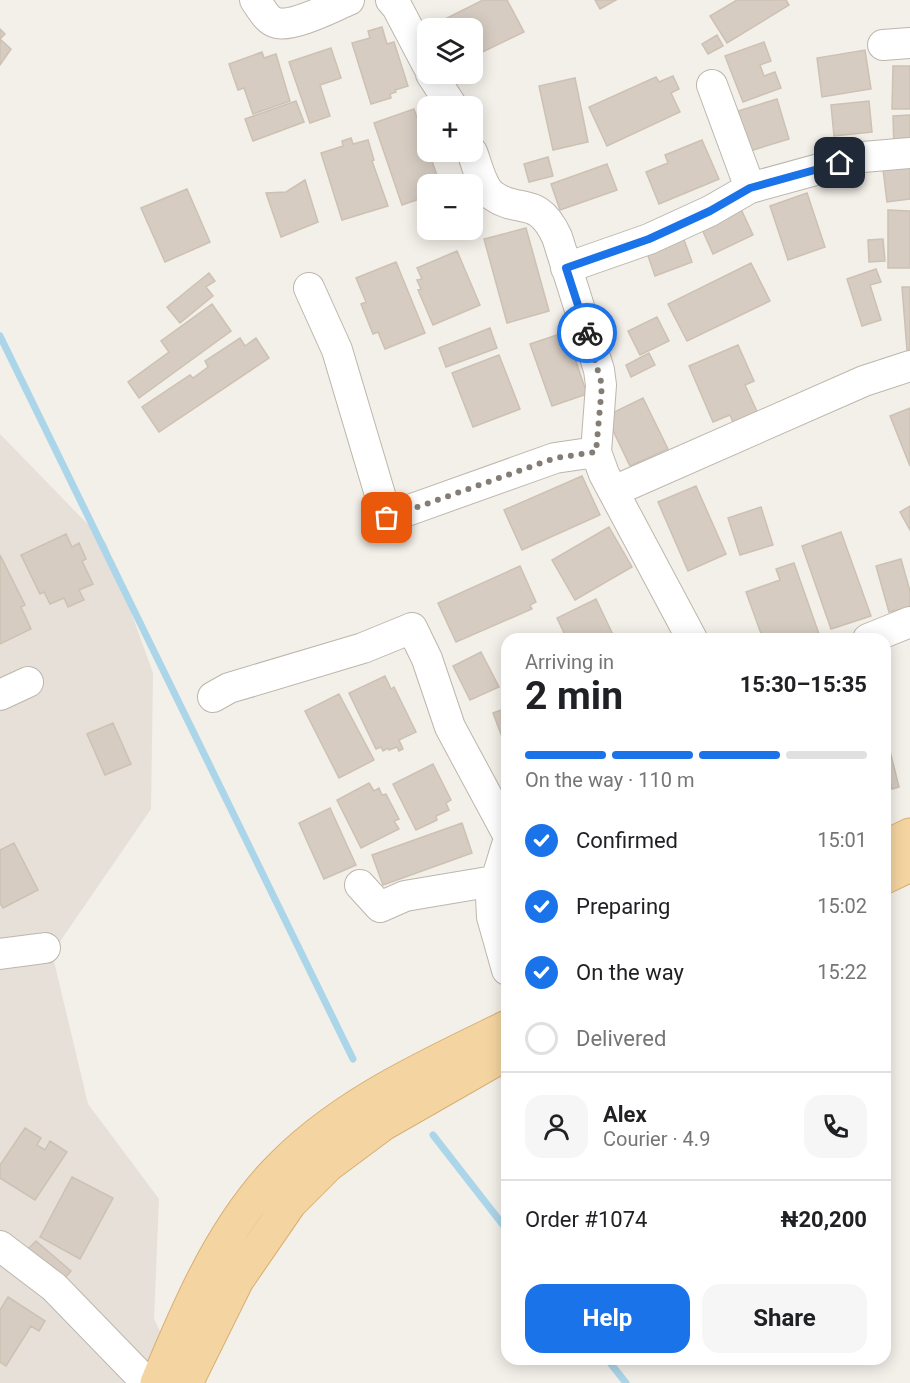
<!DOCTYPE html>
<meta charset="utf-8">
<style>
body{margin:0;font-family:Roboto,sans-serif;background:#f6f6f6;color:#202124;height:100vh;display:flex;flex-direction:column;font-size:22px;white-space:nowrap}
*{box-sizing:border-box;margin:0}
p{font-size:20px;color:#757577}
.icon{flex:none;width:33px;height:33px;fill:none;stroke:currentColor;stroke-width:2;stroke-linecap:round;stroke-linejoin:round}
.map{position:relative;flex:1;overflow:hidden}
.drawer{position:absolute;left:501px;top:633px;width:390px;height:732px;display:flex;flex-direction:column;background:#fff;border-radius:18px;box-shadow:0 3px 15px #0003}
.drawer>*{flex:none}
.buttons{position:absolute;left:417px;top:18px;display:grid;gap:12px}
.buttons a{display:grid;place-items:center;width:66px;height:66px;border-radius:12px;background:#fff;box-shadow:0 3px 15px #0003;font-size:30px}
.pin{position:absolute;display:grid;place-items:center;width:51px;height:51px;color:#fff;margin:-26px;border-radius:12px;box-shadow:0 3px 9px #0006}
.courier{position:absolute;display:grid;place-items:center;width:60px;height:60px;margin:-30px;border:4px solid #1a73e8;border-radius:50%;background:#fff;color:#222;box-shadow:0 2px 8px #0007}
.overview em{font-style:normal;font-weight:700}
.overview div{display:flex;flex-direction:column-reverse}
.overview{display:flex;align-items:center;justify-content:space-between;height:102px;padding:0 24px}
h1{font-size:39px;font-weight:700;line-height:45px}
.bar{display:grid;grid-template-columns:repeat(4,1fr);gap:9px 6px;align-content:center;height:72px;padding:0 24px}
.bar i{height:8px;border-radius:4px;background:#e0e0e0}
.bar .active{background:#1a73e8}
.bar p{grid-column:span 4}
.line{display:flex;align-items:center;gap:15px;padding:0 24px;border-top:2px solid #e0e0e0}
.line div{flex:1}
.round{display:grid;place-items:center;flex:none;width:63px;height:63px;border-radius:18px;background:#f6f6f6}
ol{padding:0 24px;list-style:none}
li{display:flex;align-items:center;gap:18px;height:66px}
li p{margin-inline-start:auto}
li .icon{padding:6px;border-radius:50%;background:#1a73e8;color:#fff;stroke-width:4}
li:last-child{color:#757577}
li i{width:33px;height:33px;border:3px solid #e0e0e0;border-radius:50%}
.cta{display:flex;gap:12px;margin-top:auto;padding:12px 24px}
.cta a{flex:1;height:69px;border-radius:18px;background:#1a73e8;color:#fff;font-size:24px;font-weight:700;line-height:69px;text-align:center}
.cta a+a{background:#f6f6f6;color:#202124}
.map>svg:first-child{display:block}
.residential{fill:#e6e0d8}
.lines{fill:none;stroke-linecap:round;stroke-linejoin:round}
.stream{stroke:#abd6e9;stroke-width:7}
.building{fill:#d6ccc2;stroke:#cdc1b3;stroke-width:1.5}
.minor-casing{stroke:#bdb6ac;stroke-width:32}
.major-casing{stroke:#d8af71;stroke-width:35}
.minor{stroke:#fff;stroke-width:30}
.major{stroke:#f4d4a0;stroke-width:33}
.done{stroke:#837d76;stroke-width:6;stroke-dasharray:0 10.8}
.route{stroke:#1a73e8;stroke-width:8}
</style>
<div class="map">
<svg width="910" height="1383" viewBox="0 0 910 1383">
<rect width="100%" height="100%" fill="#f3efe9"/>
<path class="residential" d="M 0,434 L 106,543 L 153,673 L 151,809 L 52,953 L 88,1104 L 159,1199 L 154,1319 L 186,1383 L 0,1383 Z"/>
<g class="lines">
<path class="stream" d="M 0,336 L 353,1059
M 433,1135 L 507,1230
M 607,1359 L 626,1383"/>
</g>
<path class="building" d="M 483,0 L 507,0 L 524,32 L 472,57 L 472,28 L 428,28 L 428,43 L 421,31 Z
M 595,0 L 616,0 L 600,9 Z
M 737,0 L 786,0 L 789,5 L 727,43 L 710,16 Z
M 382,27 L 387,44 L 394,42 L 408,86 L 395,90 L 396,92 L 390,94 L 391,98 L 371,104 L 352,43 L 370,38 L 368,31 Z
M 0,29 L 5,34 L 0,39 L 11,49 L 0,65 Z
M 717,35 L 723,46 L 708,54 L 702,44 Z
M 764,42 L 771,61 L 760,65 L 764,76 L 775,72 L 781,88 L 743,102 L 725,56 Z
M 331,48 L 341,78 L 320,85 L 330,116 L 310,123 L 289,62 Z
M 865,50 L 871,89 L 822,97 L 817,58 Z
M 262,52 L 264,58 L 276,54 L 290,101 L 253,114 L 244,88 L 238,90 L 229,64 Z
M 893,66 L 910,66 L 910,109 L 892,109 Z
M 673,76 L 679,89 L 671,93 L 680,112 L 607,146 L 589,107 L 656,77 L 659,82 Z
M 575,78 L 588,142 L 553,150 L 539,86 Z
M 777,99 L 789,139 L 750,151 L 738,111 Z
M 296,101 L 304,122 L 253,141 L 245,119 Z
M 869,101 L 872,132 L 834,136 L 831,105 Z
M 414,109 L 440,184 L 428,184 L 428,196 L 402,205 L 374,123 Z
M 910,115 L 910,149 L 894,150 L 893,116 Z
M 351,138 L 353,144 L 368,140 L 374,160 L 372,161 L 388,206 L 342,220 L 321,153 L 343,146 L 342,141 Z
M 702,140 L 719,179 L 659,204 L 646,172 L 668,163 L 665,155 Z
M 548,157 L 553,176 L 529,182 L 524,164 Z
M 910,158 L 910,199 L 887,202 L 882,161 Z
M 607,164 L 617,190 L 560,210 L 551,184 Z
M 305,180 L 318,222 L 281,237 L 266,193 L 286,192 Z
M 187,189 L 210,242 L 165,262 L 141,208 Z
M 807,193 L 825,247 L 788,260 L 770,206 Z
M 740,207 L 753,235 L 713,254 L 700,225 Z
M 888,210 L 910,211 L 910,268 L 888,268 Z
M 526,228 L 549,311 L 507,323 L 484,239 Z
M 682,234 L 692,262 L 655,276 L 645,247 Z
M 883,239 L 885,261 L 869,262 L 868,240 Z
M 457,251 L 480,305 L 433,325 L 418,290 L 421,289 L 417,280 L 422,279 L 417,268 Z
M 396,262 L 425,333 L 385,349 L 378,332 L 373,334 L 361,304 L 366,302 L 356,278 Z
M 751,263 L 770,301 L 687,341 L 668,304 Z
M 876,269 L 881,282 L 870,285 L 881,320 L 862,326 L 847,279 Z
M 209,273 L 215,281 L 206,287 L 213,296 L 180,323 L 167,307 Z
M 902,287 L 910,287 L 910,349 L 907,350 Z
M 212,304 L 231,331 L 139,398 L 128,382 L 169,352 L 161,341 Z
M 657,317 L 669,341 L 640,355 L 628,331 Z
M 490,328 L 497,348 L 446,367 L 439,348 Z
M 566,332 L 587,394 L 552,406 L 530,344 Z
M 240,338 L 245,346 L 256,338 L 269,358 L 159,432 L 142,407 L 190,375 L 193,378 L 208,367 L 205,361 Z
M 738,345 L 754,381 L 745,385 L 759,416 L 735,427 L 730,415 L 713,422 L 689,366 Z
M 649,353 L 655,365 L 631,377 L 626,365 Z
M 499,355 L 520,409 L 473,427 L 452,373 Z
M 643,398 L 668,449 L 630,466 L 606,416 Z
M 910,408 L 910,466 L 890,416 Z
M 582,476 L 600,515 L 522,550 L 504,510 Z
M 696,486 L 726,554 L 688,571 L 658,502 Z
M 910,506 L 910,530 L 900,512 Z
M 761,507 L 773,545 L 740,555 L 728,518 Z
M 609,527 L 632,567 L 575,600 L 552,560 Z
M 841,532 L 871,616 L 831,629 L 802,546 Z
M 66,534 L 72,547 L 79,543 L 86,559 L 82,561 L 93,584 L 79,590 L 84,600 L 68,607 L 64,598 L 50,604 L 44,592 L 40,594 L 21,555 Z
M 0,555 L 25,605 L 21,607 L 31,629 L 0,644 Z
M 901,559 L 910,591 L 910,607 L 889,612 L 876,566 Z
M 794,563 L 819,634 L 804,639 L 763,639 L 746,592 L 780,580 L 776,569 Z
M 520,566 L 536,602 L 530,605 L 532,609 L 456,642 L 438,603 Z
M 596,599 L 615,639 L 567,639 L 557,618 Z
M 481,652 L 499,687 L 470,700 L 453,666 Z
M 385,676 L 391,689 L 394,687 L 416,732 L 399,740 L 403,749 L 399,751 L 397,747 L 389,750 L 388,748 L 383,751 L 381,747 L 376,749 L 349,693 Z
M 339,694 L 374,760 L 339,778 L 305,711 Z
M 507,708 L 507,741 L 504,742 L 493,713 Z
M 113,723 L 131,764 L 105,775 L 87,734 Z
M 889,747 L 899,787 L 892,789 L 885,761 L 885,748 Z
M 433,764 L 451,800 L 446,803 L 449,810 L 436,816 L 437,820 L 416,830 L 393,784 Z
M 369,783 L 374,791 L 379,788 L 382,795 L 386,794 L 399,819 L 394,821 L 399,829 L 361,848 L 337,800 Z
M 330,808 L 356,865 L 324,879 L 299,823 Z
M 462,823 L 472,853 L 383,885 L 372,855 Z
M 14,843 L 38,890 L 3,908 L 0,903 L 0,850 Z
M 25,1128 L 41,1138 L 37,1145 L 45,1150 L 50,1141 L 67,1152 L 35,1200 L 0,1178 L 0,1165 Z
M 72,1177 L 113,1198 L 80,1259 L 40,1237 Z
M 36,1241 L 71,1271 L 63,1280 L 28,1249 Z
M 8,1297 L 45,1321 L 39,1331 L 31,1326 L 6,1366 L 0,1362 L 0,1310 Z"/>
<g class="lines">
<g class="minor-casing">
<path id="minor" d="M 255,0 C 261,8 267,21 277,23 C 294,27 332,7 349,0
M 391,0 L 397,7 L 428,66
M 883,45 L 910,43
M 431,74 L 452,106
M 712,85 L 750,188
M 472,152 C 477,164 481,186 492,195 C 520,215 537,194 557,237 L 599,370 L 601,385 L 596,452 L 604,474 L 692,639
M 566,268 L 649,239 L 710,211 L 750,188 L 863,157 L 910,153
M 309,288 L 337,350 L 387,518 L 555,458 L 596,452
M 614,491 L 864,381 L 910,366
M 868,639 L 910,622
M 0,695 L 28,682
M 213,697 L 229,688 L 363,648 L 412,628 L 427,659 L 450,727 L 507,833
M 507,845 L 491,897 L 492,917 L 507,970
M 360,885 L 380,907 L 405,896 L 494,881
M 0,954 L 45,948
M 0,1246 L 54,1287 L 147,1383"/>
</g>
<g class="major-casing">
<path id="major" d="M 885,847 L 910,835
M 885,877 L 910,865
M 157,1383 C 187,1311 220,1232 274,1174 C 337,1106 425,1067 507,1027
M 186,1383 L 237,1280 L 290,1203 L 328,1165 L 383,1124 L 507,1053"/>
</g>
<use href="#minor" class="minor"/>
<use href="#major" class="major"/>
</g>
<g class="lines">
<path class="done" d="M 387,518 L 555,458 L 596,452 L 602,385 L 587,333"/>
<path class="route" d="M 587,333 L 566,268 L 649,239 L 710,211 L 750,188 L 840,163"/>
</g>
</svg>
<div class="buttons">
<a><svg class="icon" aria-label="layers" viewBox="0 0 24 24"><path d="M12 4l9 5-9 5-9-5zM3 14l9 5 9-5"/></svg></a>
<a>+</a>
<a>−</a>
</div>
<div class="pin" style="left:387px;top:518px;background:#ea580c"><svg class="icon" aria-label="bag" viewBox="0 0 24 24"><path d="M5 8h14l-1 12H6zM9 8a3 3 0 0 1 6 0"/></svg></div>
<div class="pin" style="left:840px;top:163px;background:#1f2937"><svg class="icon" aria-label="home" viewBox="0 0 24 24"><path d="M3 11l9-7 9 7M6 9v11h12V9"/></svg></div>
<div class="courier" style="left:587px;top:333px"><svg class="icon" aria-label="bike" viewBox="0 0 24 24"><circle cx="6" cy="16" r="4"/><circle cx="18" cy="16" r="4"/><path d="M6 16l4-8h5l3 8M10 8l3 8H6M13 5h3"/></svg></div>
<section class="drawer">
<div class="overview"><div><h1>2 min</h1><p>Arriving in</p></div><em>15:30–15:35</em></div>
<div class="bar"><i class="active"></i><i class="active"></i><i class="active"></i><i></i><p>On the way · 110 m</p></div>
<ol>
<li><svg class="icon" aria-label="check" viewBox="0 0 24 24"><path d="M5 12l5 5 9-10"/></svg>Confirmed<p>15:01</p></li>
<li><svg class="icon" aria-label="check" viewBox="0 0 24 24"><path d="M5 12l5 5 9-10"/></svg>Preparing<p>15:02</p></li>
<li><svg class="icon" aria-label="check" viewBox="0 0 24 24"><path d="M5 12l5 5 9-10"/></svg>On the way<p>15:22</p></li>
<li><i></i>Delivered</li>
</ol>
<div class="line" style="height:108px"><a class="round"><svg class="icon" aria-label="person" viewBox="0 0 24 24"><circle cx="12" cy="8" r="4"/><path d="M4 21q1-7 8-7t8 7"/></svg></a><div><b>Alex</b><p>Courier · 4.9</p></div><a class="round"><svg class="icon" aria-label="phone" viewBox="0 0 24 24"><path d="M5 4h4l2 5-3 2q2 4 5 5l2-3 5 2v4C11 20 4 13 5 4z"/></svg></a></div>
<div class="line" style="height:78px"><div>Order #1074</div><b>₦20,200</b></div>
<div class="cta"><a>Help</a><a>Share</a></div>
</section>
</div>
